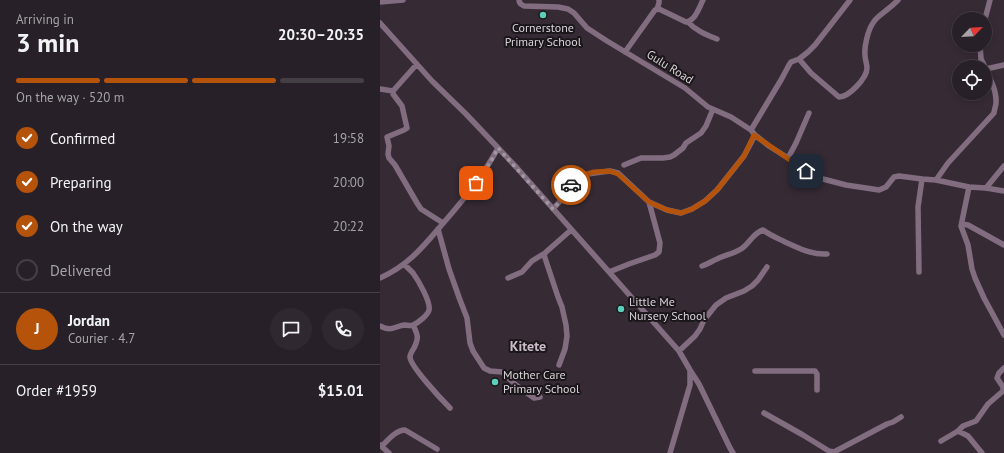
<!DOCTYPE html>
<meta charset="utf-8">
<style>
body{margin:0;font-family:"PT Sans",sans-serif;background:#302830;color:#f1f3f6;height:100vh;display:flex;flex-direction:column;font-size:15px;white-space:nowrap}
*{box-sizing:border-box;margin:0}
p{font-size:13px;color:#a5a3a8}
.icon{flex:none;width:22px;height:22px;fill:none;stroke:currentColor;stroke-width:2;stroke-linecap:round;stroke-linejoin:round}
.map{position:relative;flex:1;overflow:hidden}
.panel{display:flex;flex-direction:column;background:#282028;width:380px}
.panel>*{flex:none}
.needle{width:26px;rotate:65deg}
.tools{position:absolute;left:572px;top:12px;display:grid;gap:8px}
.tools a{display:grid;place-items:center;width:40px;height:40px;border-radius:50%;background:#282028;box-shadow:0 2px 6px #0003,0 0 0 1px #443e45;font-size:20px}
.pin{position:absolute;display:grid;place-items:center;width:34px;height:34px;color:#fff;margin:-17px;border-radius:8px;box-shadow:0 2px 6px #0006}
.courier{position:absolute;display:grid;place-items:center;width:40px;height:40px;margin:-20px;border:3px solid #b45309;border-radius:50%;background:#fff;color:#222;box-shadow:0 1px 5px #0007}
.head em{font-style:normal;font-weight:600}
.head div{display:flex;flex-direction:column-reverse}
.head{display:flex;align-items:center;justify-content:space-between;height:68px;padding:0 16px}
h1{font-size:26px;font-weight:600;line-height:30px}
.bar{display:grid;grid-template-columns:repeat(4,1fr);gap:6px 4px;align-content:center;height:48px;padding:0 16px}
.bar i{height:5px;border-radius:3px;background:#443e45}
.bar .on{background:#b45309}
.bar p{grid-column:span 4}
.line{display:flex;align-items:center;gap:10px;padding:0 16px;border-top:1px solid #443e45}
.line div{flex:1}
.round{display:grid;place-items:center;flex:none;width:42px;height:42px;border-radius:21px;background:#302830}
ol{padding:0 16px;list-style:none}
li{display:flex;align-items:center;gap:12px;height:44px}
li p{margin-inline-start:auto}
li .icon{padding:4px;border-radius:50%;background:#b45309;color:#fff;stroke-width:4}
li:last-child{color:#a5a3a8}
li i{width:22px;height:22px;border:2px solid #443e45;border-radius:50%}
main{display:flex;flex:1;min-height:0}
.map>svg:first-child{display:block}
.lines{fill:none;stroke-linecap:round;stroke-linejoin:round}
.minor{stroke:#826d80;stroke-width:5.5}
.done{stroke:#a198a0;stroke-width:4;stroke-dasharray:0 7.2}
.route{stroke:#b45309;stroke-width:5}
.poi-dot{fill:#5dceb9;stroke:#1b161a;stroke-width:1.5}
.labels{text-anchor:middle;stroke-width:4;stroke-linejoin:round;paint-order:stroke}
.poi-label{font-size:12px;fill:#dad3d9;stroke:#1b161a;text-anchor:start}
.street-label{font-size:12px;fill:#dad3d9;stroke:#1b161a}
.quarter-label{font-size:14px;font-weight:bold;fill:#c9bbc8;stroke:#1b161a}
</style>
<main>
<section class="panel">
<div class="head"><div><h1>3 min</h1><p>Arriving in</p></div><em>20:30–20:35</em></div>
<div class="bar"><i class="on"></i><i class="on"></i><i class="on"></i><i></i><p>On the way · 520 m</p></div>
<ol>
<li><svg class="icon" aria-label="check" viewBox="0 0 24 24"><path d="M5 12l5 5 9-10"/></svg>Confirmed<p>19:58</p></li>
<li><svg class="icon" aria-label="check" viewBox="0 0 24 24"><path d="M5 12l5 5 9-10"/></svg>Preparing<p>20:00</p></li>
<li><svg class="icon" aria-label="check" viewBox="0 0 24 24"><path d="M5 12l5 5 9-10"/></svg>On the way<p>20:22</p></li>
<li><i></i>Delivered</li>
</ol>
<div class="line" style="height:72px"><b class="round" style="background:#b45309;color:#fff">J</b><div><b>Jordan</b><p>Courier · 4.7</p></div><a class="round"><svg class="icon" aria-label="chat" viewBox="0 0 24 24"><path d="M4 5h16v11H9l-5 4z"/></svg></a><a class="round"><svg class="icon" aria-label="phone" viewBox="0 0 24 24"><path d="M5 4h4l2 5-3 2q2 4 5 5l2-3 5 2v4C11 20 4 13 5 4z"/></svg></a></div>
<div class="line" style="height:52px"><div>Order #1959</div><b>$15.01</b></div>
</section>
<div class="map">
<svg width="624" height="453" viewBox="0 0 624 453">
<rect width="100%" height="100%" fill="#362b35"/>
<g class="lines">
<path class="minor" d="M 139,0 C 139,4 141,4 144,6 L 178,7 L 188,9 L 194,13 L 207,28 L 227,41 L 305,88 L 328,107 L 351,117 L 371,130 L 375,135 L 389,146 L 408,158 L 426,171 L 439,178 L 466,185 L 499,190 L 506,187 L 514,177 L 519,176 L 542,179 L 556,180 L 589,187 L 606,188 L 624,191
M 0,2 L 23,0
M 277,9 L 279,3 L 279,0
M 605,19 L 610,0
M 308,22 C 316,31 327,35 337,39
M 0,23 L 52,81 L 86,114 L 137,168 L 299,351 L 310,370 L 310,385 L 290,453
M 600,45 L 601,59 L 605,67
M 245,52 L 275,10 L 279,9 L 306,22 C 315,21 319,8 323,0
M 419,59 L 431,73 L 459,97 C 469,97 487,78 487,68 C 487,64 485,60 485,55 C 484,47 488,30 493,23 C 496,17 504,13 509,8 C 512,6 515,3 518,0
M 37,64 L 13,91 L 13,94 L 22,106 L 27,128 L 24,130 L 7,137 L 9,146 L 8,154 L 9,158 L 15,165 L 37,203 L 41,209 L 63,223
M 606,69 L 624,65
M 0,89 L 13,91
M 371,130 L 401,80 L 409,65 L 411,62 L 419,59 L 428,52 L 435,45 L 470,0
M 408,158 L 416,143 L 429,113
M 244,165 L 261,158 L 283,158 L 290,157 L 294,155 L 303,148 L 306,143 L 321,133 L 326,126 L 333,109
M 556,180 L 568,163 L 614,113 C 614,110 616,106 616,103 C 617,91 610,78 605,68
M 589,187 L 581,226 L 588,245 L 592,269 L 595,278 L 604,298 L 624,335
M 606,188 L 624,166
M 173,209 L 183,198 L 192,183 L 196,180 L 203,175 L 214,173 L 230,171 L 238,173 L 269,202 L 287,210 L 301,213 L 312,209 L 325,201 L 337,190 L 364,156 L 375,135
M 582,224 L 588,225 L 624,245
M 58,229 L 69,269 L 80,300 L 87,318 L 90,343 L 93,351 L 104,368 L 110,371 L 122,372 L 136,385 L 154,398 L 160,397
M 322,266 C 328,264 332,261 337,259 C 345,255 353,254 361,249 C 369,244 373,233 383,230 C 390,235 397,238 405,242 C 419,248 431,255 447,254
M 229,272 L 249,264 L 275,255 L 279,252 L 280,243 L 269,202
M 539,272 L 538,207 L 542,179
M 0,278 C 30,265 45,244 66,220 C 86,197 104,174 118,148
M 128,278 L 142,272 L 152,261 L 165,253
M 33,325 C 38,335 39,338 34,348 C 32,351 30,354 30,357 C 30,366 62,400 70,408
M 0,326 C 12,332 13,327 24,325 C 27,325 31,326 33,325 C 38,323 48,315 49,310 C 51,302 38,280 33,273 C 30,270 27,267 24,264
M 299,351 L 315,336 L 320,329 L 324,320 L 336,305 L 346,298 L 364,291 L 372,286 L 378,280 L 387,267
M 179,365 L 185,349 L 187,336 L 186,325 L 182,307 L 178,297 L 164,255 L 166,252 L 191,230
M 310,370 L 319,384 L 350,448 L 353,453
M 375,371 L 435,371 L 437,374 L 437,390
M 384,413 L 423,435 L 449,451 L 454,452 L 507,424 L 513,422 L 521,417
M 578,431 L 583,426 L 596,421 L 608,404 L 623,391 L 623,387 L 617,378 L 619,373 L 624,368
M 561,441 L 578,431 L 588,436 L 602,453
M 0,445 L 9,453
M 2,446 C 8,440 16,430 25,430 L 57,449"/>
</g>
<g class="lines">
<path class="done" d="M 96,183 L 110,163 L 118,148 L 173,209 L 183,198 L 191,185"/>
<path class="route" d="M 191,185 L 196,180 L 203,175 L 214,172 L 230,171 L 238,174 L 269,202 L 287,210 L 301,213 L 312,209 L 325,201 L 337,190 L 364,156 L 374,135 L 426,171"/>
</g>
<g class="poi-dot">
<circle cx="163" cy="15" r="4"/>
<circle cx="241" cy="309" r="4"/>
<circle cx="115" cy="382" r="4"/>
</g>
<g class="labels">
<g class="poi-label">
<text x="163" y="32" text-anchor="middle">Cornerstone<tspan x="163" dy="14">Primary School</tspan></text>
<text x="249" y="306">Little Me<tspan x="249" dy="14">Nursery School</tspan></text>
<text x="123" y="379">Mother Care<tspan x="123" dy="14">Primary School</tspan></text>
</g>
<g class="street-label">
<text transform="translate(290 67) rotate(32)" y="4">Gulu Road</text>
</g>
<g class="quarter-label">
<text x="148" y="351">Kitete</text>
</g>
</g>
</svg>
<div class="tools">
<a><svg class="needle" viewBox="-14 -14 28 28"><path d="M0-13l5 13h-10z" fill="#e53935"/><path d="M0 13l5-13h-10z" fill="#a5a3a8"/></svg></a>
<a><svg class="icon" aria-label="locate" viewBox="0 0 24 24"><circle cx="12" cy="12" r="6"/><path d="M12 2v4M12 18v4M2 12h4M18 12h4"/></svg></a>
</div>
<div class="pin" style="left:96px;top:183px;background:#ea580c"><svg class="icon" aria-label="bag" viewBox="0 0 24 24"><path d="M5 8h14l-1 12H6zM9 8a3 3 0 0 1 6 0"/></svg></div>
<div class="pin" style="left:426px;top:171px;background:#1f2937"><svg class="icon" aria-label="home" viewBox="0 0 24 24"><path d="M3 11l9-7 9 7M6 9v11h12V9"/></svg></div>
<div class="courier" style="left:191px;top:185px"><svg class="icon" aria-label="car" viewBox="0 0 24 24"><path d="M5 17H2v-5l4-1 3-4h7l3 4 3 1v5h-3M9 17h6M6 11h13"/><circle cx="7" cy="17" r="2"/><circle cx="17" cy="17" r="2"/></svg></div>
</div>
</main>
